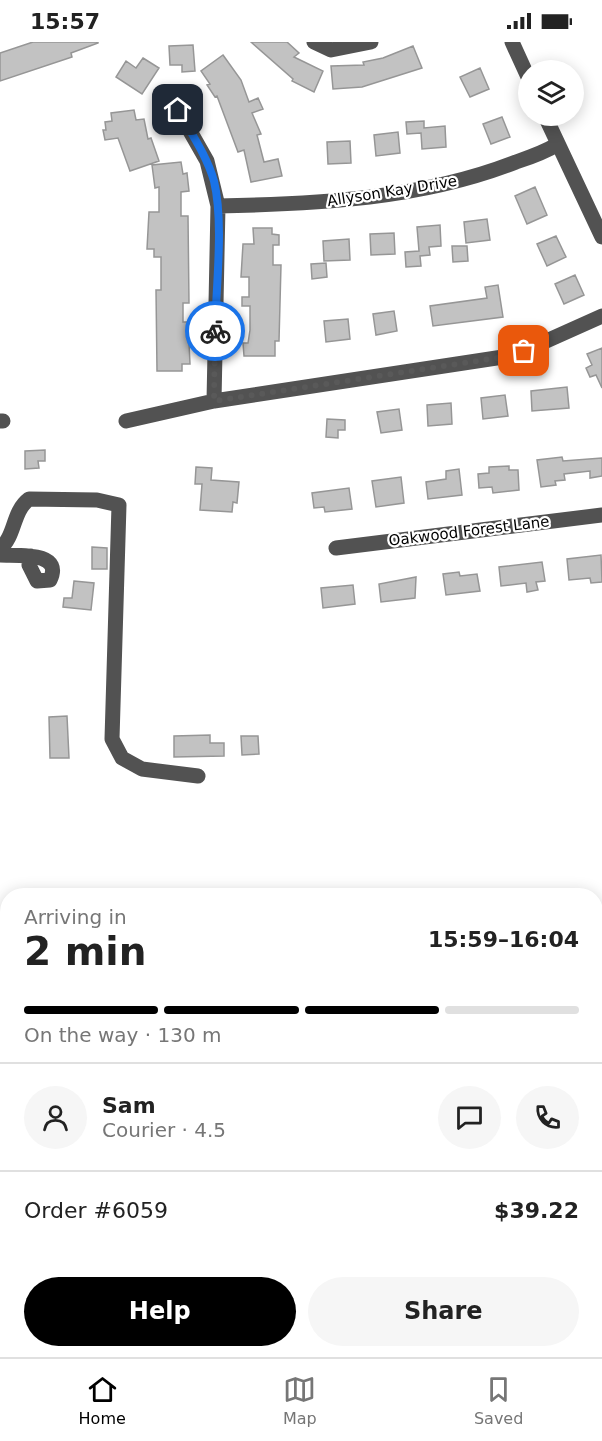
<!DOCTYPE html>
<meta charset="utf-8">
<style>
body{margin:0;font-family:"DejaVu Sans",sans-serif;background:#f6f6f6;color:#222;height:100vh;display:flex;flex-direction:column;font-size:22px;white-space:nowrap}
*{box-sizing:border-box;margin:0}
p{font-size:20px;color:#767676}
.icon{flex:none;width:33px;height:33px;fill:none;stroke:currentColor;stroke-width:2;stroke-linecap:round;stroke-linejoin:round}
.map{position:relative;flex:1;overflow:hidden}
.details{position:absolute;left:0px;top:846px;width:603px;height:470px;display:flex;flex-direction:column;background:#fff;border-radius:24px 24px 0 0;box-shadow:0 3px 15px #0003}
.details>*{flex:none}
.controls{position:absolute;left:518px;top:18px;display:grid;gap:12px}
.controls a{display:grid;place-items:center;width:66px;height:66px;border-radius:50%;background:#fff;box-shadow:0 3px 15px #0003;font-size:30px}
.pin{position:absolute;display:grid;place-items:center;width:51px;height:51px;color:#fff;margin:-26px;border-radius:12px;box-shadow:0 3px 9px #0006}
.courier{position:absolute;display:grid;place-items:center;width:60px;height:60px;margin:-30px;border:4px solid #1a73e8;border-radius:50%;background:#fff;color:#222;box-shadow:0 2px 8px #0007}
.head em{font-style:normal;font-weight:600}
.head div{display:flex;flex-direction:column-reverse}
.head{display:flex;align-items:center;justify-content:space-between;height:102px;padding:0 24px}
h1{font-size:39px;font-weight:600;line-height:45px}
.bar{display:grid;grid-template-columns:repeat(4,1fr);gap:9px 6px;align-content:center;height:72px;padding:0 24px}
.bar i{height:8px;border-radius:4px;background:#e0e0e0}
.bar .current{background:#000}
.bar p{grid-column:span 4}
.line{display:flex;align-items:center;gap:15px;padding:0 24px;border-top:2px solid #e0e0e0}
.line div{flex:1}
.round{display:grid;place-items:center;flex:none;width:63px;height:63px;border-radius:32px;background:#f6f6f6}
.action{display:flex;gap:12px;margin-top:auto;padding:12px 24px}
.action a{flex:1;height:69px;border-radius:36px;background:#000;color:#fff;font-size:24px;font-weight:600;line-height:69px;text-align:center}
.action a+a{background:#f6f6f6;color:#222}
.status{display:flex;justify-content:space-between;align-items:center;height:42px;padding:0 30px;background:#fff;direction:ltr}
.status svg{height:16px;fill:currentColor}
.dock{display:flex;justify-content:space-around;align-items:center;height:84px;border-top:2px solid #e0e0e0;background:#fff;font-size:16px;color:#767676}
.dock a{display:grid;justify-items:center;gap:3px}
.dock .current{color:#000}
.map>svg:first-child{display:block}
.building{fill:#c2c2c2;stroke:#969696;stroke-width:1.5}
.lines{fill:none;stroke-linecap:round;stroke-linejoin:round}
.minor{stroke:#525252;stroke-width:15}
.done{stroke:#595959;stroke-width:6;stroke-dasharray:0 10.8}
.route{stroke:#1a73e8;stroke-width:8}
.labels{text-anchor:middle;stroke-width:4.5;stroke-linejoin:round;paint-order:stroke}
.street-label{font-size:15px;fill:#000;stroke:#fff}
</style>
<div class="status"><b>15:57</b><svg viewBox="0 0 49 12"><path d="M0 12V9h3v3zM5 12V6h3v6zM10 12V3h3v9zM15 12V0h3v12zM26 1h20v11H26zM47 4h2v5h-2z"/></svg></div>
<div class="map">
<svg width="602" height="1315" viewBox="0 0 602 1315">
<rect width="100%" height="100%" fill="#fff"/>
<path class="building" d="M 33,0 L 98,0 L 98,1 L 71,11 L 72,15 L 0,39 L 0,11 Z
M 251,0 L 287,0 L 299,11 L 294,15 L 323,29 L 314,50 L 292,39 L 293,37 Z
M 193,3 L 195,29 L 182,30 L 182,23 L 170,23 L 169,4 Z
M 413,4 L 422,26 L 362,45 L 333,47 L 331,24 L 364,23 L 363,20 L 383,16 Z
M 223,13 L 241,38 L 249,60 L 258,56 L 263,67 L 252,71 L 261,92 L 257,93 L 264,120 L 278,117 L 282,134 L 251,140 L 244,108 L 238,110 L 217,54 L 215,55 L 207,43 L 210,42 L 201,29 Z
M 143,16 L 159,26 L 142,52 L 116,35 L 126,19 L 136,26 Z
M 480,26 L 489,47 L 470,55 L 460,35 Z
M 134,68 L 136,78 L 144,77 L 148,97 L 151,96 L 159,119 L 130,129 L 118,96 L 105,98 L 103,88 L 106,88 L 105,80 L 112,79 L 111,71 Z
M 502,75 L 510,95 L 491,102 L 483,82 Z
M 424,79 L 424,86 L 445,84 L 446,105 L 422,107 L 421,91 L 407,92 L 406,80 Z
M 398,90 L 400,111 L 376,114 L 374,93 Z
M 350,99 L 351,121 L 328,122 L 327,100 Z
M 181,120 L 183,132 L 187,131 L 189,149 L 181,150 L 181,174 L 188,174 L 189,261 L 183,261 L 183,280 L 188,280 L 190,322 L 182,322 L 182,329 L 157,329 L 156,248 L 161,248 L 161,215 L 154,215 L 154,207 L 147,207 L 149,170 L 159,170 L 159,145 L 155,146 L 152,123 Z
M 535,145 L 547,173 L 527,182 L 515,154 Z
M 487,177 L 490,198 L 466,201 L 464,180 Z
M 440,183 L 441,204 L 429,205 L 430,213 L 420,214 L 421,224 L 406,225 L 405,210 L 419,209 L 417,185 Z
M 253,186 L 272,186 L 272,192 L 279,193 L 279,203 L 273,203 L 273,223 L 281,223 L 279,299 L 275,299 L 275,314 L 244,314 L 243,301 L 248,301 L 250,288 L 250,264 L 242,264 L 242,255 L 249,255 L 249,235 L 241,235 L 243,202 L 254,202 Z
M 394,191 L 395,212 L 371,213 L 370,192 Z
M 556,194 L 566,215 L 547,224 L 537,202 Z
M 349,197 L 350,218 L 324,219 L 323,199 Z
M 452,204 L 467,204 L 468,219 L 453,220 Z
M 326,221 L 327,235 L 312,237 L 311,222 Z
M 575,233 L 584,253 L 564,262 L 555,242 Z
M 498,243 L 503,275 L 433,284 L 430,264 L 487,256 L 485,245 Z
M 394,269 L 397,289 L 376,293 L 373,272 Z
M 348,277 L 350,297 L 326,300 L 324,279 Z
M 602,306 L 602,346 L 596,333 L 590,335 L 586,326 L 592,323 L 587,312 Z
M 567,345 L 569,366 L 532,369 L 531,349 Z
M 505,353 L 508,374 L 483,377 L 481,356 Z
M 451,361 L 452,382 L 428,384 L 427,363 Z
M 399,367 L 402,388 L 381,391 L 377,370 Z
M 327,377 L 345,378 L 345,388 L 338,388 L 338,396 L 326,395 Z
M 45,408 L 45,419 L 38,419 L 39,426 L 25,427 L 25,409 Z
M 562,415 L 563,419 L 602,416 L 602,434 L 590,436 L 590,429 L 564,432 L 565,438 L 555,439 L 556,443 L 541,445 L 537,418 Z
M 509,424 L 509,428 L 518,428 L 519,448 L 493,451 L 492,445 L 479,446 L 478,432 L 489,431 L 489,425 Z
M 196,425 L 212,426 L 211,438 L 239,440 L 237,461 L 233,460 L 232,470 L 200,468 L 202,442 L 195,442 Z
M 459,427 L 462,453 L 428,457 L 426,440 L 446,437 L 446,429 Z
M 401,435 L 404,461 L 376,465 L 372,439 Z
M 349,446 L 352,467 L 325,470 L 324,465 L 314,466 L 312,451 Z
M 92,505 L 107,506 L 107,527 L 92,527 Z
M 601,513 L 602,540 L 591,541 L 590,536 L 569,538 L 567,517 Z
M 542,520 L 545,539 L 536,540 L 538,548 L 527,550 L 526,541 L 501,544 L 499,525 Z
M 459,530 L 460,534 L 477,532 L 480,549 L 446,553 L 443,532 Z
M 416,535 L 415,556 L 381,560 L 379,542 Z
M 74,539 L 94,541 L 91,568 L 63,565 L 64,556 L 72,556 Z
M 353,543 L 355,562 L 323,566 L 321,546 Z
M 67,674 L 69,716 L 50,716 L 49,675 Z
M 210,693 L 210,701 L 224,701 L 224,714 L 174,715 L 174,694 Z
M 241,694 L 258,694 L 259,712 L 242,713 Z"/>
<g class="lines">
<path class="minor" d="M 314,0 L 331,8 L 371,0
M 512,0 L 528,35
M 178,68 L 207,119 L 218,164 L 214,359
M 545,74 L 602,195
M 218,164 C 318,162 422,157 516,120 C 531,115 545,110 558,102
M 0,379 L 3,379
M 126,379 L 214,359 L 503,315 L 524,309 L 602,274
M 336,506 L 602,473
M 0,507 C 16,493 12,470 29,457 L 97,458 L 119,463 L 112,697 L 122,716 L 142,727 L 198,734
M 0,513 C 17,514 64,509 50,538 L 37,539 L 29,523 L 31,514"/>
</g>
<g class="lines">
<path class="done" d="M 215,289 L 214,359 L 503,315 L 524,309"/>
<path class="route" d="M 178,68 C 191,91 207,114 214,139 C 224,181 216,244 215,289"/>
</g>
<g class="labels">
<g class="street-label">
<text transform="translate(392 149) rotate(-9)" y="5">Allyson Kay Drive</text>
<text transform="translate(469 489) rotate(-7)" y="5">Oakwood Forest Lane</text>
</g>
</g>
</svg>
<div class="controls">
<a><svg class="icon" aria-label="layers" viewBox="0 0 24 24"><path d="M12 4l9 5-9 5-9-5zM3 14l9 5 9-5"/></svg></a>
</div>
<div class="pin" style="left:524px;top:309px;background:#ea580c"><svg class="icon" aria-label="bag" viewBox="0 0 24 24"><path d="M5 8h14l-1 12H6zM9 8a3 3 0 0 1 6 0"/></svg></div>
<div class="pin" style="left:178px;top:68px;background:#1f2937"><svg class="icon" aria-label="home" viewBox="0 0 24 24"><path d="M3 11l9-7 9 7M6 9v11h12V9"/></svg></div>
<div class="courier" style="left:215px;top:289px"><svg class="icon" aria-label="bike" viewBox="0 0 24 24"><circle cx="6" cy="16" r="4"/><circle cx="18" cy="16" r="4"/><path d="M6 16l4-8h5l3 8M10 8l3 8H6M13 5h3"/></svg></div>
<section class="details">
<div class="head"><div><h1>2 min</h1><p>Arriving in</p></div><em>15:59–16:04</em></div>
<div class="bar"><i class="current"></i><i class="current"></i><i class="current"></i><i></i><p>On the way · 130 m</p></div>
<div class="line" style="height:108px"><a class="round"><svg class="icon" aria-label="person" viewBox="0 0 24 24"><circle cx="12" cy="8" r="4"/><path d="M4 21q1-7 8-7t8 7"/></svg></a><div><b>Sam</b><p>Courier · 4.5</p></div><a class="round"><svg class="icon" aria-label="chat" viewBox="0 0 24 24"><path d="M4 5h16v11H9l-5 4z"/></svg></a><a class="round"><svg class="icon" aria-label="phone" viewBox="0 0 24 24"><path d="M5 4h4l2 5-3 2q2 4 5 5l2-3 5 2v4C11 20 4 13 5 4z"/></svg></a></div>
<div class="line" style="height:78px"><div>Order #6059</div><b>$39.22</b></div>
<div class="action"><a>Help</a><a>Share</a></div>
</section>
</div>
<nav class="dock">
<a class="current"><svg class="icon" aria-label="home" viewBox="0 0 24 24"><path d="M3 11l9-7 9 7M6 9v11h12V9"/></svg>Home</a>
<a><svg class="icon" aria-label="map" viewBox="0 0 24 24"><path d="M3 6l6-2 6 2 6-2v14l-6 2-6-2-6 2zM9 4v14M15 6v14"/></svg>Map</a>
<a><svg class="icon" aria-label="saved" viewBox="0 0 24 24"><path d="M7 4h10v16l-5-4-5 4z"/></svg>Saved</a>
</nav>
